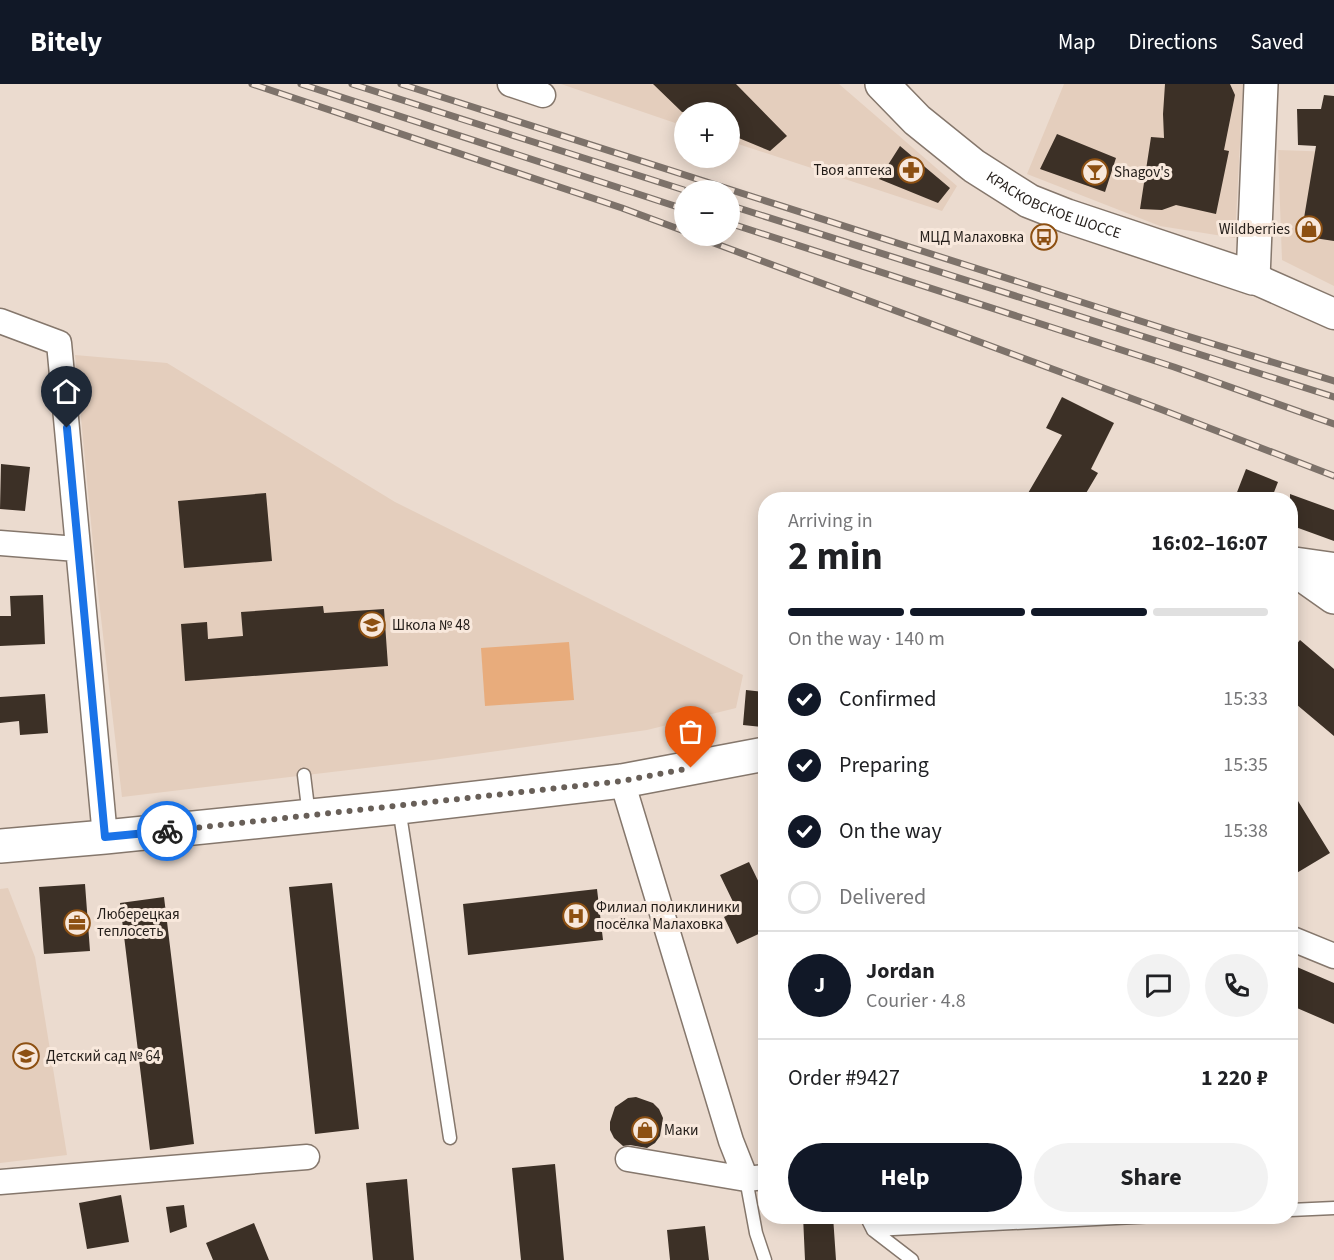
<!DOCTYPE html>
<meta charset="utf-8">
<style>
body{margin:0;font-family:"Source Sans 3",sans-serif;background:#f2f2f2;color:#202124;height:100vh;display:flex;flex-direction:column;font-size:22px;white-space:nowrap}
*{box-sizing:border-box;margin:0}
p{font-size:20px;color:#757577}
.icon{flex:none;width:33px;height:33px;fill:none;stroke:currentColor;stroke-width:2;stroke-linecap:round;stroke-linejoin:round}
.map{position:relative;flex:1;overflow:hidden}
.sheet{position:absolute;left:758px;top:408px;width:540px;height:732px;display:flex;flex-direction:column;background:#fff;border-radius:24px;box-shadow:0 3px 15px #0003}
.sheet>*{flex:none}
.buttons{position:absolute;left:674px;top:18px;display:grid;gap:12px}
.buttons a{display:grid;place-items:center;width:66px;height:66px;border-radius:50%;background:#fff;box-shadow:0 3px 15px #0003;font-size:30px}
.pin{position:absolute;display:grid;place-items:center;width:51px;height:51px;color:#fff;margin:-62px -26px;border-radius:50% 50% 50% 0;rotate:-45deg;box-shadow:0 0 6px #0007}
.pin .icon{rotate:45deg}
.courier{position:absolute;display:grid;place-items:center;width:60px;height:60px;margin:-30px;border:4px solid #1a73e8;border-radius:50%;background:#fff;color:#222;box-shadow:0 2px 8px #0007}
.head em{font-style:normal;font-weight:700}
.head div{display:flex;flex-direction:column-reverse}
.head{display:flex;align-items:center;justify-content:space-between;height:102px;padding:0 30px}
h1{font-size:39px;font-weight:700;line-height:45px}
.bar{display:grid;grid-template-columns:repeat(4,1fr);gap:9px 6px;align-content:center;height:72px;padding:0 30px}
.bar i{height:8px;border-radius:4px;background:#e0e0e0}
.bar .on{background:#111827}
.bar p{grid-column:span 4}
.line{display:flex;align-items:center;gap:15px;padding:0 30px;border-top:2px solid #e0e0e0}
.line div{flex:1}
.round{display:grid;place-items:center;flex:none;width:63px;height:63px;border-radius:32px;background:#f2f2f2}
ol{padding:0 30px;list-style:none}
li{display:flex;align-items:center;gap:18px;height:66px}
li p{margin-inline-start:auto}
li .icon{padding:6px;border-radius:50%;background:#111827;color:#fff;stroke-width:4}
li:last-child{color:#757577}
li i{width:33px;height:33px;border:3px solid #e0e0e0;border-radius:50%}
.action{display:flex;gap:12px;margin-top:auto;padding:12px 30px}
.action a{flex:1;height:69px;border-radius:36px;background:#111827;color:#fff;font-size:24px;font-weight:700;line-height:69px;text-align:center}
.action a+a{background:#f2f2f2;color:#202124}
header{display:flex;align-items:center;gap:36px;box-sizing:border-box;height:84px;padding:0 30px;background:#111827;color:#fff}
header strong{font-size:28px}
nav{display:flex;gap:33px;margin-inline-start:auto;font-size:21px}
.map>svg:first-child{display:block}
.built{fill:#e4cebd}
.green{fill:#e8ac7c}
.building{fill:#3c3026}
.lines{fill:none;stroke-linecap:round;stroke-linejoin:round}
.service-casing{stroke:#85776c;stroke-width:15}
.minor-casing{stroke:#85776c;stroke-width:27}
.tertiary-casing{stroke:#85776c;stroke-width:33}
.secondary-casing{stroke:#85776c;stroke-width:36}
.service{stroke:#fff;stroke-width:12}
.minor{stroke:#fff;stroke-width:24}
.tertiary{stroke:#fff;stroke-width:30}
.secondary{stroke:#fff;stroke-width:33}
.rail-casing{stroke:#7d726a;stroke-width:7}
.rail{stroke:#f8e8dc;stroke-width:4.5;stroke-dasharray:14;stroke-linecap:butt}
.done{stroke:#685f58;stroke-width:6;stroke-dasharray:0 10.8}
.route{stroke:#1a73e8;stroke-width:8}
.labels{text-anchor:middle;stroke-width:6;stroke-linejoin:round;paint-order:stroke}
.poi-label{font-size:15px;fill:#221c18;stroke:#f8e8dc;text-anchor:start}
.street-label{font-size:15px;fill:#221c18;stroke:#f8e8dc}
</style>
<header>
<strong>Bitely</strong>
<nav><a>Map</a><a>Directions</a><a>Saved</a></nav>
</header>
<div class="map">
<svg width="1334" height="1176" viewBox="0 0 1334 1176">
<rect width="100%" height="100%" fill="#ebdbcf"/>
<path class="built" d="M 561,0 L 839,0 L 957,102 L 942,127 L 729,57 L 729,28 L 684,28 L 684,42 Z
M 1064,0 L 1243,0 L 1235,154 L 1160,142 L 1027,90 Z
M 1278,66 L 1334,68 L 1334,202 L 1282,176 Z
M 75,271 L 167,279 L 395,418 L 743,591 L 736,624 L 647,646 L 433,676 L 122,713 L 96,491 Z
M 8,804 L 35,873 L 67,1071 L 0,1079 L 0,805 Z"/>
<path class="green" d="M 569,558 L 574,616 L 485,622 L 481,564 Z"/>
<path class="building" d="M 653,0 L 736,0 L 787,52 L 770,67 L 729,50 L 729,28 L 682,28 Z
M 1165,0 L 1230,0 L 1235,11 L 1224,66 L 1229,67 L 1216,130 L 1176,121 L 1162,126 L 1140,125 L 1151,53 L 1164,54 L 1163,30 Z
M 1324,11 L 1334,12 L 1334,157 L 1301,152 L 1316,62 L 1298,61 L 1297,25 L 1321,25 Z
M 1057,50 L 1116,74 L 1105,108 L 1040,85 Z
M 900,62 L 950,104 L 938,119 L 879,95 Z
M 1062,313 L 1114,339 L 1091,385 L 1098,389 L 1082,416 L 1024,416 L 1062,351 L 1046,344 Z
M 1,380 L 30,383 L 25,427 L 0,425 Z
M 1246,385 L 1278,398 L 1271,416 L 1234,416 Z
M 266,409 L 272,477 L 184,484 L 178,417 Z
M 1290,410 L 1334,426 L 1334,457 L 1290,441 Z
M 43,511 L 45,560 L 0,562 L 0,532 L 11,532 L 10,512 Z
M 323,522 L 324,529 L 384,525 L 388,582 L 185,597 L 181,540 L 207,538 L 208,555 L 243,552 L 241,528 Z
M 1300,556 L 1334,585 L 1334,652 L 1290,615 L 1290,568 Z
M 746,606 L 764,608 L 762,643 L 743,641 Z
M 45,610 L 48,649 L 20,651 L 19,637 L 0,639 L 0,613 Z
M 1290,704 L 1330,769 L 1290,793 Z
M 749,778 L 765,811 L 765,847 L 737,860 L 724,833 L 737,826 L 720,791 Z
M 332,799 L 359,1045 L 315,1050 L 289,803 Z
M 85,800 L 90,867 L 44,870 L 39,803 Z
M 597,805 L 603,856 L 468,871 L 463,820 Z
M 164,813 L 194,1060 L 150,1066 L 120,819 Z
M 1290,880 L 1334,899 L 1334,940 L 1290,921 Z
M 636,1013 L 653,1019 L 659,1025 L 663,1034 L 660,1052 L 655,1059 L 647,1064 L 630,1061 L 623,1062 L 614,1054 L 610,1046 L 610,1038 L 615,1023 L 628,1014 Z
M 555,1080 L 564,1176 L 521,1176 L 512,1084 Z
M 407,1095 L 414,1176 L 373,1176 L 366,1099 Z
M 121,1111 L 129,1158 L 87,1165 L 79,1119 Z
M 184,1121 L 187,1143 L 170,1149 L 166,1123 Z
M 803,1132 L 833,1132 L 836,1176 L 805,1176 Z
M 254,1139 L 269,1176 L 213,1176 L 206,1159 Z
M 705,1142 L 709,1176 L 670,1176 L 667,1146 Z"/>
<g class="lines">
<g class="service-casing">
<path id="service" d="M 304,691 L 309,732
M 399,724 L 450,1054
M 746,1095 L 756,1149 L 765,1176
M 1290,1126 L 1334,1124
M 866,1132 L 873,1146 L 1156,1132
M 873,1146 L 912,1176"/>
</g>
<g class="minor-casing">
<path id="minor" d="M 510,0 L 543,11
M 0,237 L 59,259 L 105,753
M 0,459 L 77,465
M 1290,475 L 1334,481
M 622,697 L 731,1057 L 746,1095
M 1290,854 L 1334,872
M 628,1075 L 746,1095 L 765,1093
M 0,1098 L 307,1073"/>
</g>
<g class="tertiary-casing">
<path id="tertiary" d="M 1253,194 L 1334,230"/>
</g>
<g class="secondary-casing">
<g id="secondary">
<path id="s1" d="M 882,0 L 917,36 L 974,82 L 1029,117 L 1067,132 L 1253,194 L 1261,0"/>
<path d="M 1290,482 L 1334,513"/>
<path d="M 0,762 L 105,753 L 399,723 L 622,697 L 765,670"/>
</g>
</g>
<use href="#service" class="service"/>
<use href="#minor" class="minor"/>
<use href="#tertiary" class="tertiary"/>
<use href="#secondary" class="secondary"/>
<g class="rail-casing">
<path id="rail" d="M 252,0 L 622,124 L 684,147
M 301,0 L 684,125
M 352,0 L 684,106
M 401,0 L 1184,251 L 1334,297
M 729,121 L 1334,313
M 729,139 L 1174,283 L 1334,340
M 695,152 L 1160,325 L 1334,392"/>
</g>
<use href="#rail" class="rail"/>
</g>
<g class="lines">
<path class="done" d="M 167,747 L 622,697 L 691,684"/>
<path class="route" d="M 67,344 L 105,753 L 167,747"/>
</g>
<defs>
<g id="pharmacy-ring" transform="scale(1.35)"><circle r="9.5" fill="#f8e8dc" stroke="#8d5012" stroke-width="1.5"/><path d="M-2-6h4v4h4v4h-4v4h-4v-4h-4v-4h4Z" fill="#8d5012"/></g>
<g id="bar-ring" transform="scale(1.35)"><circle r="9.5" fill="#f8e8dc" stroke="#8d5012" stroke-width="1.5"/><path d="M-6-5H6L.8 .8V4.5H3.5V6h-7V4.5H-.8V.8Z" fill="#8d5012"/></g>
<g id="shop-ring" transform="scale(1.35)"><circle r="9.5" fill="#f8e8dc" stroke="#8d5012" stroke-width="1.5"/><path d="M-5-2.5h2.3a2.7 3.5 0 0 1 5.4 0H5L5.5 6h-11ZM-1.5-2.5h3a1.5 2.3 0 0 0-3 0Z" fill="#8d5012"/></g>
<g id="bus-ring" transform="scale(1.35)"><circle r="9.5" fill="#f8e8dc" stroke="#8d5012" stroke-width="1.5"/><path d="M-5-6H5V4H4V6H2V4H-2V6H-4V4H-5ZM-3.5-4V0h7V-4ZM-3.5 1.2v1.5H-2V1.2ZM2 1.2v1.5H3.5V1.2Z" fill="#8d5012"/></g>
<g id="school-ring" transform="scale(1.35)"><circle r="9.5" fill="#f8e8dc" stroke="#8d5012" stroke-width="1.5"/><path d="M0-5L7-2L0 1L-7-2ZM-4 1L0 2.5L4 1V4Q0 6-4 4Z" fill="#8d5012"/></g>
<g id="hospital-ring" transform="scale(1.35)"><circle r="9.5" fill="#f8e8dc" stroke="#8d5012" stroke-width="1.5"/><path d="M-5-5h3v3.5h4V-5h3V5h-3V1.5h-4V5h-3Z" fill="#8d5012"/></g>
<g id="office-ring" transform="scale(1.35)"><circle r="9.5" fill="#f8e8dc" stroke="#8d5012" stroke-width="1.5"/><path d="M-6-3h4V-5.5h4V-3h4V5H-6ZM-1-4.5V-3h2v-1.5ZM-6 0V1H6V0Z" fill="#8d5012"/></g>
</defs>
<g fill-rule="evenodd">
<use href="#pharmacy-ring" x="911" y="86"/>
<use href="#bar-ring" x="1095" y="88"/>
<use href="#shop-ring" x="1309" y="145"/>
<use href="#bus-ring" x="1044" y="153"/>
<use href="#school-ring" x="372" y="541"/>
<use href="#hospital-ring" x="576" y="832"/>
<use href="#office-ring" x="77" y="839"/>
<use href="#school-ring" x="26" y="972"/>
<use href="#shop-ring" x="645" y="1046"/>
</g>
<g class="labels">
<g class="poi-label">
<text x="892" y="91" text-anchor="end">Твоя аптека</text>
<text x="1114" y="93">Shagov's</text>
<text x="1290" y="150" text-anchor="end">Wildberries</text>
<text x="1024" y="158" text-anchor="end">МЦД Малаховка</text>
<text x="392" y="546">Школа № 48</text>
<text x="596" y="828">Филиал поликлиники<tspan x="596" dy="17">посёлка Малаховка</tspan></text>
<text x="97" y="835">Люберецкая<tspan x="97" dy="17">теплосеть</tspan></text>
<text x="46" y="977">Детский сад № 64</text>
<text x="664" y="1051">Маки</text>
</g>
<g class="street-label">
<text dy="5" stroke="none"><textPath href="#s1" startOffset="213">КРАСКОВСКОЕ ШОССЕ</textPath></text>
</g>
</g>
</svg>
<div class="buttons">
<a>+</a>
<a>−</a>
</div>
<div class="pin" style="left:691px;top:684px;background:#ea580c"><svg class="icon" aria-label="bag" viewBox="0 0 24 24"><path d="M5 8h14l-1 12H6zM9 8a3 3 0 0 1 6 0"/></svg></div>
<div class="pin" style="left:67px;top:344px;background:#1f2937"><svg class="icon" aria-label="home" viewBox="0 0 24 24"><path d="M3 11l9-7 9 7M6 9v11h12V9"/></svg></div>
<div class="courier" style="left:167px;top:747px"><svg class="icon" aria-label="bike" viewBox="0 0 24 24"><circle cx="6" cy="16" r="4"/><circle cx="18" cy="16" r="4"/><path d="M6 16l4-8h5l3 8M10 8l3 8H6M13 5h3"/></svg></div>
<section class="sheet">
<div class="head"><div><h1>2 min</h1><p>Arriving in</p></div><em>16:02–16:07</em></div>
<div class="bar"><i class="on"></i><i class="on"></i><i class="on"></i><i></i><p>On the way · 140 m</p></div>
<ol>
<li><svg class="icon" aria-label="check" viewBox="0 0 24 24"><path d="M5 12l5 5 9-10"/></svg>Confirmed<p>15:33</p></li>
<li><svg class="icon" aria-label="check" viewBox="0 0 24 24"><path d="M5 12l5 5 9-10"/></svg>Preparing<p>15:35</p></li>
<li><svg class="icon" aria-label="check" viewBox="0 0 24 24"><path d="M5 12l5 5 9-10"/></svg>On the way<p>15:38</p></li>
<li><i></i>Delivered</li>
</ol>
<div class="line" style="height:108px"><b class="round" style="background:#111827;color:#fff">J</b><div><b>Jordan</b><p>Courier · 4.8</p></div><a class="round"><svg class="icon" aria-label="chat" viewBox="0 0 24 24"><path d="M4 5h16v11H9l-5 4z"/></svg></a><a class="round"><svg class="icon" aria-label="phone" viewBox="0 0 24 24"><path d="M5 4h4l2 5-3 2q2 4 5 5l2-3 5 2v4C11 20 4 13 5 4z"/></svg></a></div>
<div class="line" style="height:78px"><div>Order #9427</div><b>1 220 ₽</b></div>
<div class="action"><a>Help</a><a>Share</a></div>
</section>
</div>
